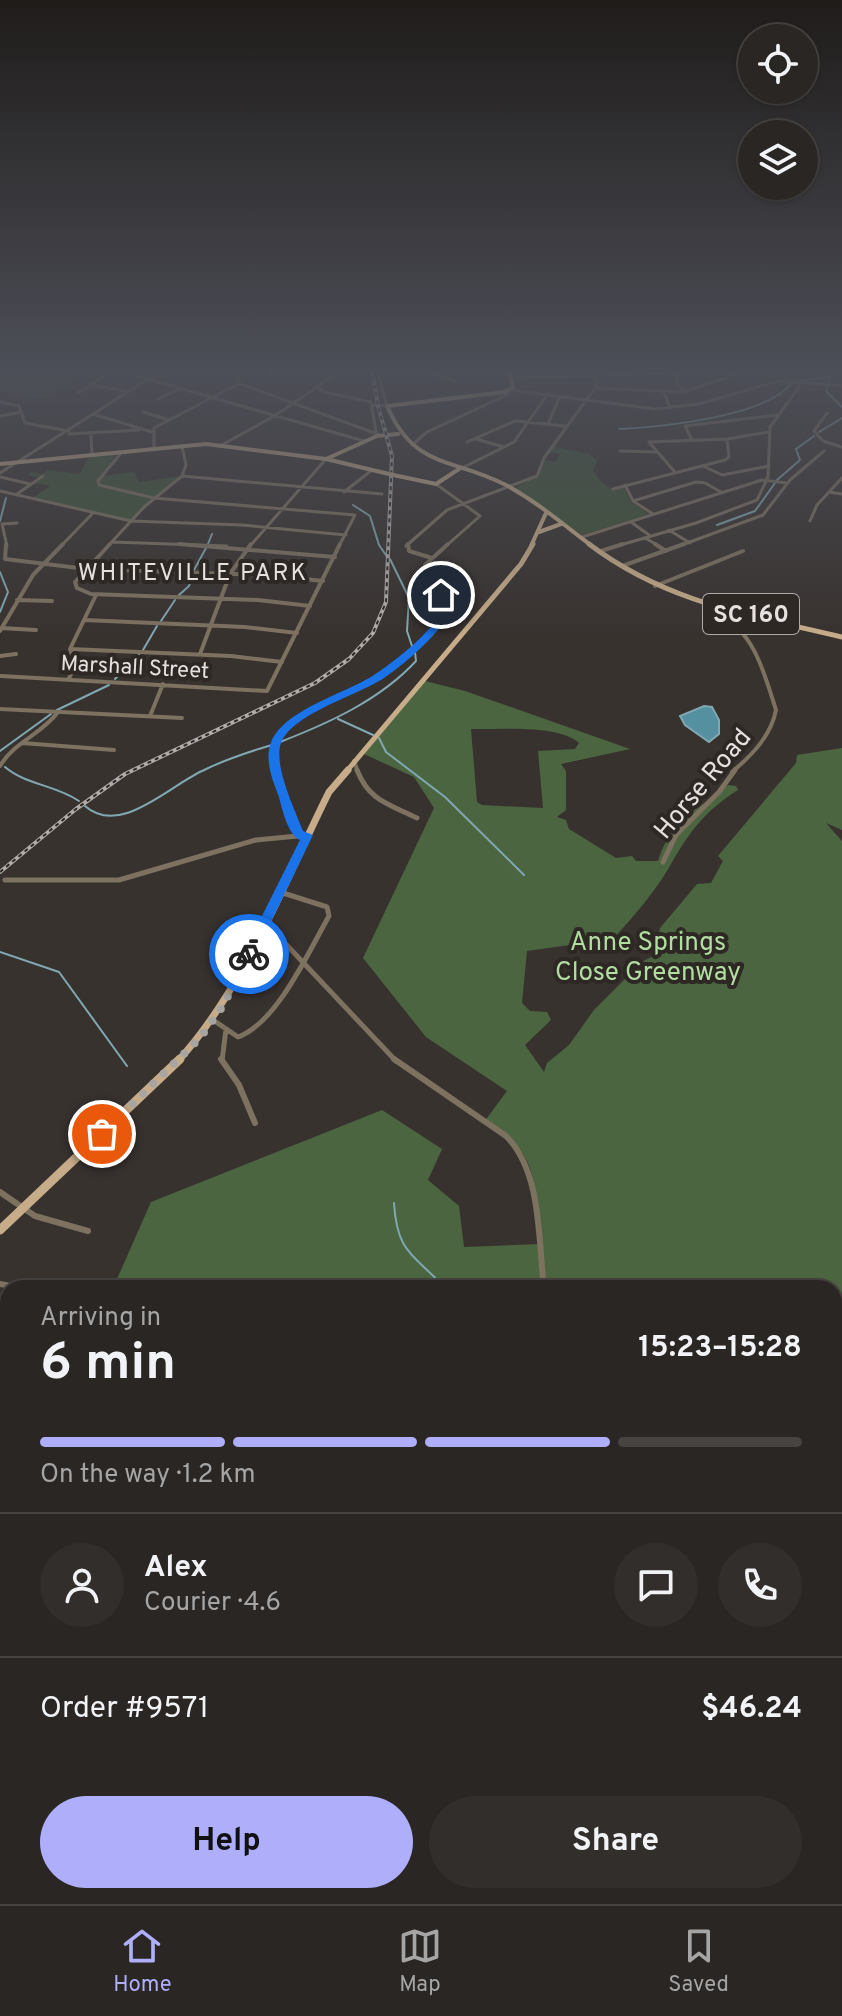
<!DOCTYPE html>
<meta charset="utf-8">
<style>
body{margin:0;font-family:Overpass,sans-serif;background:#322e2b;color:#f1f3f6;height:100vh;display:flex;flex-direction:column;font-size:30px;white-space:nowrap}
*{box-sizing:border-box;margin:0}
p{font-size:26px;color:#a5a5a6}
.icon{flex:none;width:44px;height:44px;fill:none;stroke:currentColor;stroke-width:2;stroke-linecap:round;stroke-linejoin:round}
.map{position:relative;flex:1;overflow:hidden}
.side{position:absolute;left:0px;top:1280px;width:842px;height:624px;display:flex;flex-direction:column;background:#2a2623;border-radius:24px 24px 0 0;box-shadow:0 2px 6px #0004,0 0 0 2px #464341}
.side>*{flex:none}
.buttons{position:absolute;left:738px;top:24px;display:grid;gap:16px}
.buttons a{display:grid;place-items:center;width:80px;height:80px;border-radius:50%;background:#2a2623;box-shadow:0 2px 6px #0004,0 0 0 2px #464341;font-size:40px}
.pin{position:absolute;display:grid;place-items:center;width:68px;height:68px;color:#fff;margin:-34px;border:4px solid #fff;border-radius:50%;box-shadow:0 2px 8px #0007}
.courier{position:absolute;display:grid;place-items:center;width:80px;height:80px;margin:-40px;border:6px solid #1a73e8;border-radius:50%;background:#fff;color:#222;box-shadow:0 2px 10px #0007}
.headline em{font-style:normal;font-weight:700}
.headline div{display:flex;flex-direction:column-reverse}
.headline{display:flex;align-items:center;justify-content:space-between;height:136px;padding:0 40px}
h1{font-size:52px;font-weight:700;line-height:60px}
.bar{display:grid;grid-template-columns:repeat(4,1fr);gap:12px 8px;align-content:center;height:96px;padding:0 40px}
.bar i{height:10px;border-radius:6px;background:#464341}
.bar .on{background:#afaefa}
.bar p{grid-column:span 4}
.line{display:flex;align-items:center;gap:20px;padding:0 40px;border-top:2px solid #464341}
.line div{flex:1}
.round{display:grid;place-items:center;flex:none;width:84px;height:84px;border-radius:42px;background:#322e2b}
.primary-button{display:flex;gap:16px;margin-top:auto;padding:16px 40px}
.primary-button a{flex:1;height:92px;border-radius:48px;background:#afaefa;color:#111;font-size:32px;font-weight:700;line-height:92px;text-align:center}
.primary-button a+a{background:#322e2b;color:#f1f3f6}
.dock{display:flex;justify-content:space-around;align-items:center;height:112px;border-top:2px solid #464341;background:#2a2623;font-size:22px;color:#a5a5a6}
.dock a{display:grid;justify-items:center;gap:4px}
.dock .on{color:#afaefa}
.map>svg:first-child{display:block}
.green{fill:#3e5336}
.forest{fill:#4b6540;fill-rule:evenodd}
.water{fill:#54909f;stroke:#80a8b2;stroke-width:2}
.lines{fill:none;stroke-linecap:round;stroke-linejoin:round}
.stream{stroke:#80a8b2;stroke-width:2}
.minor-far3{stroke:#7d7160;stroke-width:3}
.minor-far2{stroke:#7d7160;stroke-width:4}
.minor-far1{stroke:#7d7160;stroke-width:5}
.minor{stroke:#7d7160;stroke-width:6}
.major-far3{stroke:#c6ac89;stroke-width:4}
.major-far2{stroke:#c6ac89;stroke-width:5}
.major-far1{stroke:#c6ac89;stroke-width:7}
.major{stroke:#c6ac89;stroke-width:9}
.rail-casing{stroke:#b0aca9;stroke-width:4}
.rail{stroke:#2e2825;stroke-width:2;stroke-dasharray:4;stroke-linecap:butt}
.major-bridge{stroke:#c6ac89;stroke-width:4}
.route{fill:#1a73e8}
.done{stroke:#a8a4a1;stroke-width:8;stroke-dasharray:0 14.4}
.labels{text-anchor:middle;stroke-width:8;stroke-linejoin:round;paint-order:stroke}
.far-street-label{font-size:22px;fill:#e5e1df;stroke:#2e2825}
.far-neighbourhood-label{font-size:24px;letter-spacing:2px;fill:#e5e1df;stroke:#2e2825}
.shield{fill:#2e2825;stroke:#aeaaa7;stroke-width:2}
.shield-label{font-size:24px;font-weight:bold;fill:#e5e1df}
.street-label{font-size:26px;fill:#e5e1df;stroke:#2e2825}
.park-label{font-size:26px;fill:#b1dea0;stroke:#2e2825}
</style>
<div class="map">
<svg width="842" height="1904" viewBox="0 0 842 1904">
<rect width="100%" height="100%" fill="#38322f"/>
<path class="green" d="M 0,369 L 96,369 L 43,399 L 0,391 Z
M 553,446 L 589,454 L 597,461 L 593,470 L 599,480 L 613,490 L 624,488 L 630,501 L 649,514 L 582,535 L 515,488 L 539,475 L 543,460 L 556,462 L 560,454 L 549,452 Z
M 116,454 L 103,476 L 134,472 L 139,482 L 182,476 L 131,521 L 32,498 L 50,486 L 34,483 L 40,478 L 28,475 L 31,472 L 43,474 L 47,470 L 80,474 L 89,457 Z"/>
<path class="forest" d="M 425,681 L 465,691 L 630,749 L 561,764 L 566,771 L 566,810 L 557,817 L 566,820 L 569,829 L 616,858 L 632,856 L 636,861 L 658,861 C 672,817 696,812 728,785 L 736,786 L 738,790 C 706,810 689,832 671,864 C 657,890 633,917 613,939 L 527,951 L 522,1003 L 530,1011 L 547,1012 L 551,1020 L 525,1045 L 544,1072 L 547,1063 L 569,1045 L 594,1010 L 626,978 L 630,968 L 655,955 L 660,928 L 697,884 L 711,883 L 723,861 L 718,856 L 796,763 L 797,755 L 842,748 L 842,830 L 826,823 L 842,841 L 842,1590 L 834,1601 L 834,1288 L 113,1288 L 151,1202 L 382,1110 L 442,1149 L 428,1180 L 459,1206 L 464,1247 L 540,1244 C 537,1216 539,1173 520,1150 C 510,1139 496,1131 484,1122 L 507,1091 L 426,1037 L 363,958 L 434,808 L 414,777 L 364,754 ZM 471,729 C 499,730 558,724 579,743 L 575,749 L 538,751 L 543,808 L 482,805 L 477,802 Z
M 0,1427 L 8,1428 L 8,1896 L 490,1896 L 489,1904 L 0,1904 Z"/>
<path class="water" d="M 704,706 L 712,707 L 719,720 L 719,734 L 709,742 L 685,725 L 680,716 Z
M 842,1590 L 842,1904 L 489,1904 L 490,1896 L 834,1896 L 834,1601 Z"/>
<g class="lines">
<path class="stream" d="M 271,369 L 271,376
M 414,369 L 423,372
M 824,369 L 830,376
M 830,377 L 826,391 L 842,407
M 799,381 L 829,377
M 619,429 C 661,427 764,417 791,384
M 819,432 L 842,418
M 777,480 L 800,460 L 796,449 L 814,436
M 353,505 L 370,516 L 379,545 L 388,558
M 0,521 L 6,498
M 717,525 L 755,511 L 775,483
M 208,544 L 212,534
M 390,559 L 409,598 L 407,631 L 412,646
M 194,570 L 206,548
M 0,572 L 8,592 L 0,612
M 179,595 L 189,586 L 193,575
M 161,621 L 175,600
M 143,650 L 157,626
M 115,679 L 139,654
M 57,710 L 109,685
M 338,719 L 373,735
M 379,738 L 386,752 L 445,797 L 524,875
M 280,742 C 329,723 380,700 416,661 L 415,652
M 0,751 L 51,714
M 5,767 C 26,785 56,785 79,801
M 85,806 C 120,837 169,786 202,771 C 224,760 248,752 272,745
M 0,952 L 59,972 L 127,1066
M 394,1203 C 397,1254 414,1254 445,1288"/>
<path class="minor-far3" d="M 233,369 L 241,384 L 380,435
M 417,369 L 455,381
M 493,369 L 510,374
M 714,369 L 735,374
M 773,369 L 791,380
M 116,370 L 364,441
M 676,375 L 702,369
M 511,378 L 668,373 L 677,376 L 677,385 L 685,391
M 91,385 L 125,391
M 317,387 L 324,392 L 371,402 L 376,432
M 595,388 L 683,392 L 753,369
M 664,392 L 670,408
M 78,393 L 116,369
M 158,399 L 182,388
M 0,402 L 19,406 L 25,423 L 69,431
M 371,405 L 387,406 L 377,369
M 143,412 L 169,420
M 827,413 L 814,431 L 823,441 L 842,447
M 96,415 L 152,432
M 0,416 L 22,412
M 548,424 L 560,396
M 91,433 L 92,456
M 69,434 L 139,430
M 476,439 L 504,447
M 692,440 L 685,426 L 776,415
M 467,442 L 515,421 L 565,426
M 412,445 L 427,432 L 509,394 L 510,390 L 655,409 L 699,404 L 778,381 L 842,386
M 220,446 L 276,415 L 343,369
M 154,449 L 154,428 L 240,383
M 620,451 L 657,452
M 121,453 L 98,481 L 99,485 L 154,498 L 355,515 L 339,546
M 703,466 L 722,475 L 769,466
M 460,469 L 514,442 L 547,395
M 674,471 L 649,442 L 727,439 L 769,432
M 0,473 L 164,369
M 182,476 L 382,494
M 0,477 L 30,484
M 436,484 L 480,516 L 446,546
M 625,485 L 633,501 L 653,514
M 613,489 L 725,460 L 729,457 L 727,439
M 0,491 L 131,521 L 242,525 L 346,535
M 344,492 L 372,470
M 829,492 L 842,494
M 17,494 L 43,476
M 633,501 L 696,482 L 705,483 L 721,492
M 810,521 L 817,505 L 842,478
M 631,522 L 649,535
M 669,530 L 690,543
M 582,537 L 762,480 L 787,483
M 645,538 L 659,546
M 112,542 L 227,546
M 7,546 L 2,524 L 17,523
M 61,546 L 93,513
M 108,546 L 144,507 L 182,476 L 186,465 L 182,446
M 250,546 L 326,459
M 406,546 L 447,510 L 537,476 L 544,458 L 598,384 L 594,375
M 617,546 L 696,523 L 757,500 L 768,477 L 770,427 L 802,383
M 679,546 L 763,515 L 790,480 L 824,451"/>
<path class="minor-far2" d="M 6,544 L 5,559 L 87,569 L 267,575 L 323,581
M 110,544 L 75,582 L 77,588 L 91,594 L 258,600 L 310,606
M 179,544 L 335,557
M 408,544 L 409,551 L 432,558
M 655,544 L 666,551
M 601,551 L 623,544
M 622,566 L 684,544
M 655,586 L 743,551
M 17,600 L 52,601
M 718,606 L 717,613 C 755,632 764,673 776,710 C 771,736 752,755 732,772
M 84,620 L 245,627 L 297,633
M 1,628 L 36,630
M 0,631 L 33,575 L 63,544
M 70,649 L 231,656 L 282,662
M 200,654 L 230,574 L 251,544
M 0,656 L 16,654
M 1,676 L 267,691 L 340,544
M 68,680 L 76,665 L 70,649 L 96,595
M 0,709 L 182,718
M 150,716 L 163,684
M 22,743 L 114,750
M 354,761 L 358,772
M 0,766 C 14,742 42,734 58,712
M 278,772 C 259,716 343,700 379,677 C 403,661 435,636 449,610 L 435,578 L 425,565 L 448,544"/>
<path class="minor-far1" d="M 277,770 L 299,836
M 357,770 C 369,801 389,804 417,818
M 663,862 L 676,835 L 719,792 L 735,770
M 5,880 L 119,880 L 256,840 L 308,835
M 265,922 L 396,1061
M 213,1020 L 238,1037 C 277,1023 309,951 329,916 L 327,907 L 280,892
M 222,1061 L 226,1029"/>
<path class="minor" d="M 221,1059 L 239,1085 L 255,1123
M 394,1059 L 506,1136 C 542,1172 538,1239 544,1288
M 0,1192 L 35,1216 L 88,1231
M 0,1284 L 21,1288"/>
<path class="major-far3" d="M 509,369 L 513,387 L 505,392 L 387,406 C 415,470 452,457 506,485 C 537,502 564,525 592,546
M 326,459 L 377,436 L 398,434
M 0,464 L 206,444 L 326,459 L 385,473
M 398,476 L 436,484 L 459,469
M 539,532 L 561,524
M 531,546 L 546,513"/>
<path class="major-far2" d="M 589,544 C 667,603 750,615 842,637
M 346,772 L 521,564 L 533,544"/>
<path class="major-far1" d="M 178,1061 C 246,986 284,882 329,792 L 348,770"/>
<path class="major" d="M 0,1230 L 180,1059"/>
<g class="rail-casing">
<path id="rail" d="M 0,872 L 76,809 L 125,774 L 315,683 L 349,659 L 373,633 L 386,602 L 392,456 L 378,406 L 372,369"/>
</g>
<use href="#rail" class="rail"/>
<path class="major-bridge" d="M 385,473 L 398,476"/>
</g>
<linearGradient id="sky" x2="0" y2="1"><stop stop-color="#1f1c1a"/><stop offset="0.58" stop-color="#4d4f58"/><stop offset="1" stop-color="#4d4f58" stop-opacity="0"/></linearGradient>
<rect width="842" height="636" fill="url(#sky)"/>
<path class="route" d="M 438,593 L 444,593 L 453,610 C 435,637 411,659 384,678 C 357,696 293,713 281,743 C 273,765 295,810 303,831 L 313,835 L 254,957 L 244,957 L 243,954 L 300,840 C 288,835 282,809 279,797 C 273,781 264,760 271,743 C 283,709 349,693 377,673 C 403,655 427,635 444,610 Z"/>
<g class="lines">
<path class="done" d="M 102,1134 L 200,1038 L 223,1006 L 249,954"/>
</g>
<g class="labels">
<g class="far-street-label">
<text transform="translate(135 666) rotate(3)" y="8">Marshall Street</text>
</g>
<g class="far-neighbourhood-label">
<text x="193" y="580">WHITEVILLE PARK</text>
</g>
<rect class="shield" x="703" y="594" width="96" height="40" rx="6"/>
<g class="shield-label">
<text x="751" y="622">SC 160</text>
</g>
<g class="street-label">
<text transform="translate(702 783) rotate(-50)" y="9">Horse Road</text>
</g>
<g class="park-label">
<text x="648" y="950">Anne Springs<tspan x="648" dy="30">Close Greenway</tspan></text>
</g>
</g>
</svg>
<div class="buttons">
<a><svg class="icon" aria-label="locate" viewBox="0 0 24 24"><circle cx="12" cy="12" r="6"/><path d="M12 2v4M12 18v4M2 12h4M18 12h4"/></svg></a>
<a><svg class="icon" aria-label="layers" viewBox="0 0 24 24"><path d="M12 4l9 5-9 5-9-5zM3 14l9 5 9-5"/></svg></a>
</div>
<div class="pin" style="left:102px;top:1134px;background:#ea580c"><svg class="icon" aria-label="bag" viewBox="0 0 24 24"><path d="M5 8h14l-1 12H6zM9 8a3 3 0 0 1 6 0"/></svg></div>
<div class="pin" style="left:441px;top:595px;background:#1f2937"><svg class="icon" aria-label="home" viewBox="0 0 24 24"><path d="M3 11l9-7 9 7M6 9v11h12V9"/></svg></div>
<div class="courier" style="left:249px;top:954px"><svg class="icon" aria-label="bike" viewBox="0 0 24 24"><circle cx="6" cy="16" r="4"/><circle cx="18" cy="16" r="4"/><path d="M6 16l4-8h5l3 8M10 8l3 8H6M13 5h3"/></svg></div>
<section class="side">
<div class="headline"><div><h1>6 min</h1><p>Arriving in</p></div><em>15:23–15:28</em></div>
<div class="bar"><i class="on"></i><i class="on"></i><i class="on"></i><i></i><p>On the way · 1.2 km</p></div>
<div class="line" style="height:144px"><a class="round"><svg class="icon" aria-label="person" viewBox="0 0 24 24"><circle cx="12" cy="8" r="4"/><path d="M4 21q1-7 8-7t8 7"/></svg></a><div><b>Alex</b><p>Courier · 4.6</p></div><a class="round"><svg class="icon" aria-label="chat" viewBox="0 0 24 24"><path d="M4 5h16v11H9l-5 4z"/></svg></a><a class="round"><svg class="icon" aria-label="phone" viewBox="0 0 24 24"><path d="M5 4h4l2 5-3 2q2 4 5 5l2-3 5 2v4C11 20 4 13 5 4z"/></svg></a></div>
<div class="line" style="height:104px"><div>Order #9571</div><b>$46.24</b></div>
<div class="primary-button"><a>Help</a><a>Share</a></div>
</section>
</div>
<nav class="dock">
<a class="on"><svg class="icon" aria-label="home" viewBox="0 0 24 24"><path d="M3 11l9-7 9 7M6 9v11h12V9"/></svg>Home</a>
<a><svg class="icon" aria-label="map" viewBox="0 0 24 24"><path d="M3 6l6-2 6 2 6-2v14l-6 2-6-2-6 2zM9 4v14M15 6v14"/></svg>Map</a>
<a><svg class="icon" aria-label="saved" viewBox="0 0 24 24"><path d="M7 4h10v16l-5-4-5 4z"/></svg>Saved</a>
</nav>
